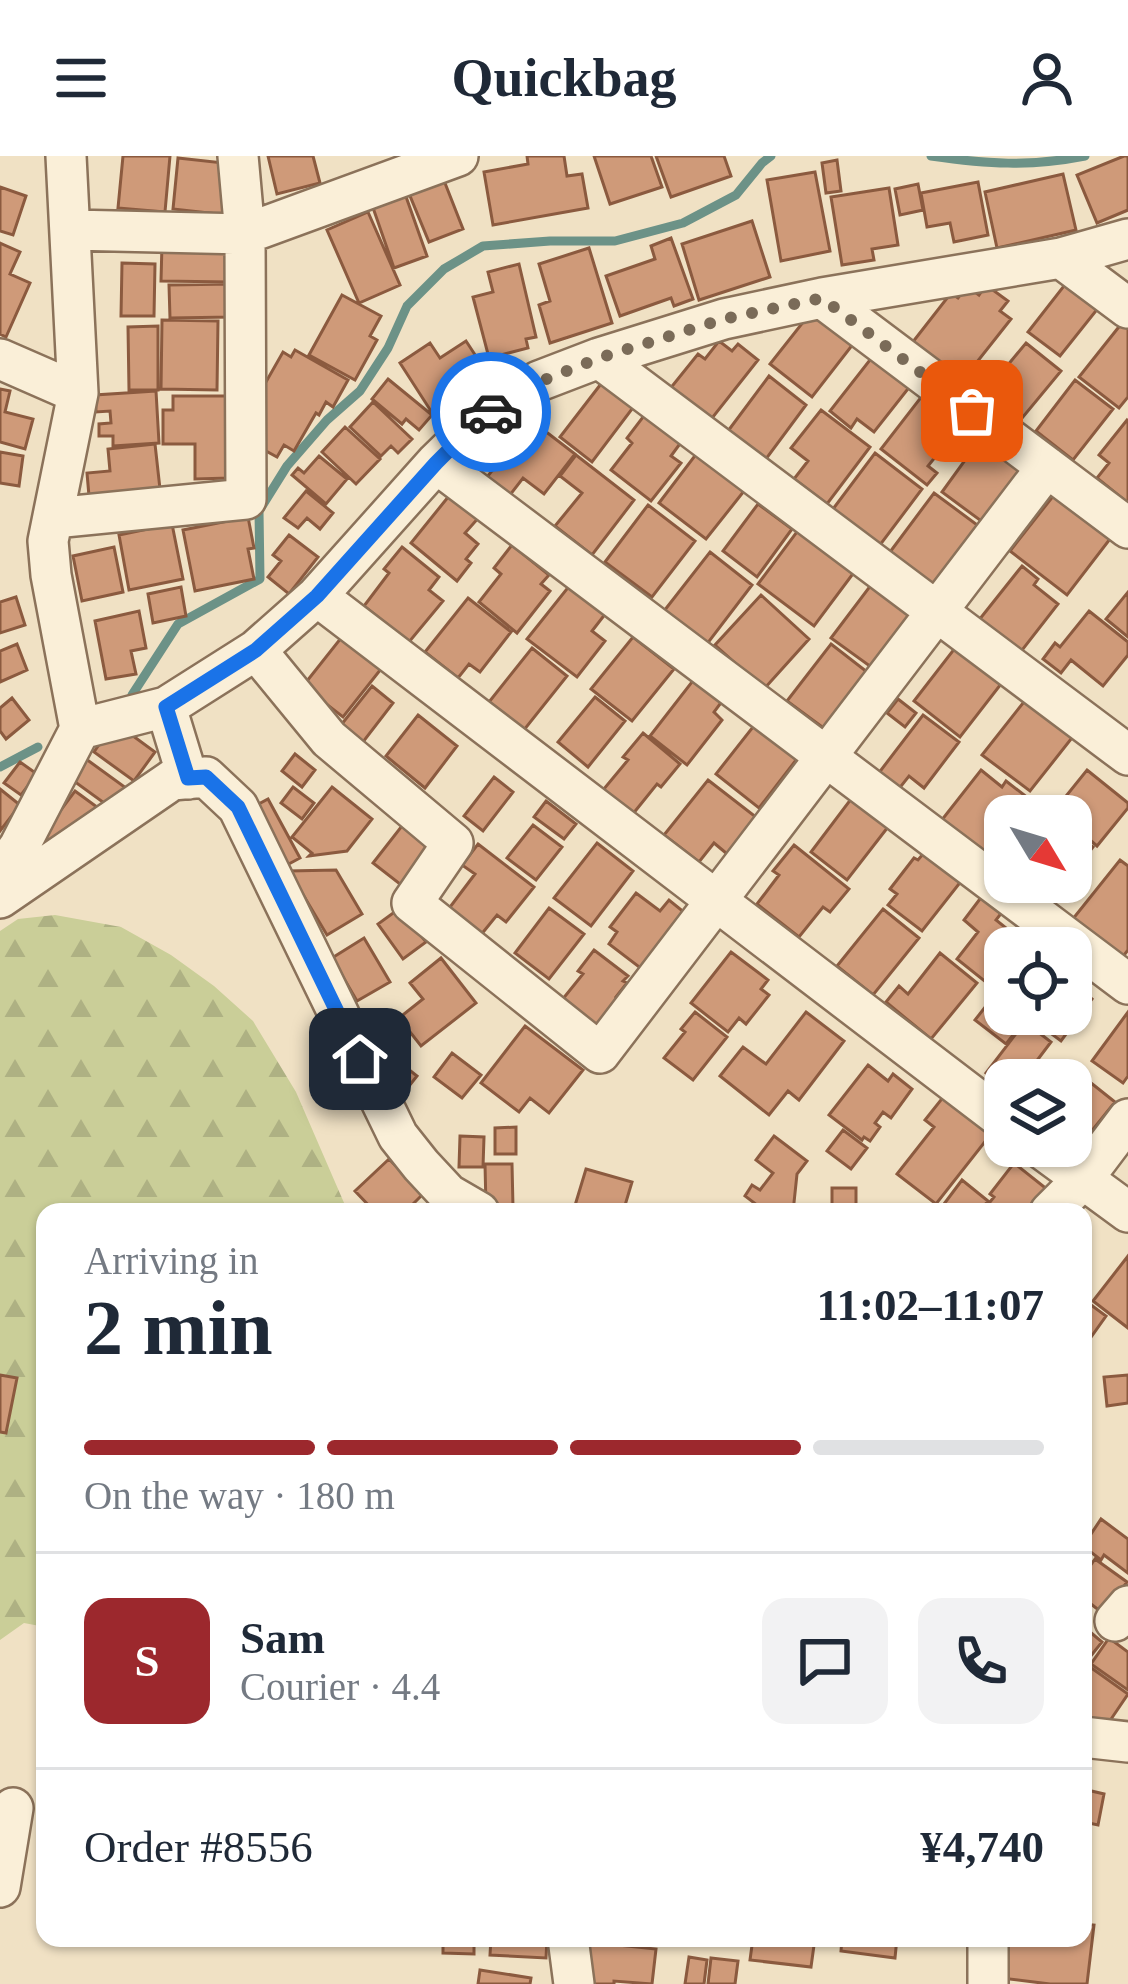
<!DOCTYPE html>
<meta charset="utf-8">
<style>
body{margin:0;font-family:Georgia,serif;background:#f2f2f3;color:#1f2937;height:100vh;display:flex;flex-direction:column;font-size:45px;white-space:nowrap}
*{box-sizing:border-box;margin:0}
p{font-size:39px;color:#747a83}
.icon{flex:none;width:66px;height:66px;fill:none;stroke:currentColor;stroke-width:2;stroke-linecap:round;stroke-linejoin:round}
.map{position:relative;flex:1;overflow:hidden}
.details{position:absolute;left:36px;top:1047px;width:1056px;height:744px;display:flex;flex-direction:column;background:#fff;border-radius:24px;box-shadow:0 3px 9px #0004}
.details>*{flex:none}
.needle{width:78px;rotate:128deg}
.controls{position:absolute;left:984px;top:639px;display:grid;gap:24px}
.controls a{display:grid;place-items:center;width:108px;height:108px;border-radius:24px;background:#fff;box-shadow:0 3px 9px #0004;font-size:60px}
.pin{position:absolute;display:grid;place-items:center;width:102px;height:102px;color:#fff;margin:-51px;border-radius:24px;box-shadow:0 6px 18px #0006}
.courier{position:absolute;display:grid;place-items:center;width:120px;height:120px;margin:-60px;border:9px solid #1a73e8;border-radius:50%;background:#fff;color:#222;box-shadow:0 3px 15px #0007}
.summary em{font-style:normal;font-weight:700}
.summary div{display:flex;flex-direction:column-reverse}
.summary{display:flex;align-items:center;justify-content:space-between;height:204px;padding:0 48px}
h1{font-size:78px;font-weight:700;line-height:90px}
.bar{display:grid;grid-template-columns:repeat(4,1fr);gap:18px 12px;align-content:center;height:144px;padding:0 48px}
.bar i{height:15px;border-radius:9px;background:#e0e1e3}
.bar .active{background:#9c282d}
.bar p{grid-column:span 4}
.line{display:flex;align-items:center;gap:30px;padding:0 48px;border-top:3px solid #e0e1e3}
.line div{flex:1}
.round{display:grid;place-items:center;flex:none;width:126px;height:126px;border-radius:24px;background:#f2f2f3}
header{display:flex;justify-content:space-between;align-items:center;height:156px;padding:0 48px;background:#fff;font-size:54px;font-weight:700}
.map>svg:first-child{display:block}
.forest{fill:url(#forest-firs)}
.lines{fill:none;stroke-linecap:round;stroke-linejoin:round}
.stream{stroke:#6c9287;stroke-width:9}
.building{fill:#cf9a79;stroke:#8b5a3f;stroke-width:3}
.minor-casing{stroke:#8b725a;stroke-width:44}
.minor{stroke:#faefd8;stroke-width:39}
.done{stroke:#7a6b58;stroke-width:12;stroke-dasharray:0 21.6}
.route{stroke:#1a73e8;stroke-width:15}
</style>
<header><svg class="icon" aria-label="menu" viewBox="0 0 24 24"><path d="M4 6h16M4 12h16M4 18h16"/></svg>Quickbag<svg class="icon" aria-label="person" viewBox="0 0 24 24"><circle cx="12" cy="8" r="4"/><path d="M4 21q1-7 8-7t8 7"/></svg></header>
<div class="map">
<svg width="1128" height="1828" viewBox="0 0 1128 1828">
<defs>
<pattern id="forest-firs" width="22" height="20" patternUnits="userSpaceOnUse" patternTransform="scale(3)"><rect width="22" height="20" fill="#cace98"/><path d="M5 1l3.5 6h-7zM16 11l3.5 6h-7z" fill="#aeb183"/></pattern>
</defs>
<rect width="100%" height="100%" fill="#f0e1c4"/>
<path class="forest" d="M 55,759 L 121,771 L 171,799 L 214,830 L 253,865 L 296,936 L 348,1056 L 45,1056 L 45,1471 L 24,1467 L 0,1484 L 0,1276 L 17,1223 L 0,1219 L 0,775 L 18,763 Z"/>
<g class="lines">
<path class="stream" d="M 931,0 C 987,8 1029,11 1085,0
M 132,539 L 178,468 L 260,423 L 259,355 L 287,310 L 327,264 L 360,235 L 388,192 L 407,150 L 444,113 L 483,90 L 550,85 L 615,85 L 683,67 L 736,39 L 762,7 L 771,0
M 0,611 L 38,591"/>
</g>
<path class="building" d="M 123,0 L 170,0 L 165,56 L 118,52 Z
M 268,0 L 313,0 L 320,27 L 277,38 Z
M 527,0 L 564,0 L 567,20 L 582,18 L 588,52 L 493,69 L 484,16 L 528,8 Z
M 594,0 L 651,0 L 662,31 L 610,48 Z
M 656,0 L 724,0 L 731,20 L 671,41 Z
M 1124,0 L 1128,0 L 1128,54 L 1097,67 L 1077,19 Z
M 178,2 L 233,8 L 227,59 L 173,53 Z
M 837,4 L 841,35 L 826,37 L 822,7 Z
M 815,16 L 830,95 L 781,105 L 767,24 Z
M 1063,18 L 1076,74 L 997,92 L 985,36 Z
M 443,22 L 463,73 L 429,86 L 408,35 Z
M 978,26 L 988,79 L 954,86 L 950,67 L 927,71 L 921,37 Z
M 918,28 L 923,54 L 900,59 L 895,33 Z
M 0,31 L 26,40 L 13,79 L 0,75 Z
M 889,32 L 898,89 L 872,93 L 874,104 L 842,109 L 831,41 Z
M 404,35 L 427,100 L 394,112 L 371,46 Z
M 368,56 L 400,129 L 359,147 L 327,74 Z
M 752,65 L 770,121 L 699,144 L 682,88 Z
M 671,82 L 693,143 L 674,150 L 671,142 L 620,160 L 606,120 L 655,103 L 651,90 Z
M 0,87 L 20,96 L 10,118 L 30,127 L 6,181 L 0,178 Z
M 162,88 L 231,89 L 230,126 L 161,125 Z
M 589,92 L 612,167 L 550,187 L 539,149 L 550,145 L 539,108 Z
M 122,107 L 155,108 L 154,160 L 121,160 Z
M 519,108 L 536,181 L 526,183 L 528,192 L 489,202 L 473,141 L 493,136 L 488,116 Z
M 1067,126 L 1099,151 L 1060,200 L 1028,176 Z
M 232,128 L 232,161 L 170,162 L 169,129 Z
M 986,129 L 1008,145 L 1000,155 L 1011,163 L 962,225 L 912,187 L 951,137 L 958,142 L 967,130 L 979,139 Z
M 342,139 L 381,160 L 370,180 L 377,184 L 355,224 L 309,199 Z
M 815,151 L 857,183 L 812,241 L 770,208 Z
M 162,164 L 218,165 L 217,234 L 161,233 Z
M 1122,167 L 1128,172 L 1128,241 L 1119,252 L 1079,221 Z
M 158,170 L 158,234 L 129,234 L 128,171 Z
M 466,185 L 487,217 L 470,228 L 475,236 L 456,248 L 459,252 L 438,266 L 400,207 L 430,187 L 440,202 Z
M 719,185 L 732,195 L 738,188 L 758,204 L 709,266 L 669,234 L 698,198 L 705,203 Z
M 1026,187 L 1061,215 L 1018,267 L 983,239 Z
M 295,194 L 348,224 L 333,251 L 326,246 L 319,259 L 316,257 L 294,295 L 284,289 L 277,301 L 257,290 L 254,247 L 283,196 L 291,201 Z
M 873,200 L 911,229 L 874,276 L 857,263 L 851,272 L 830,255 Z
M 769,220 L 806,249 L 766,303 L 728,275 Z
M 388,223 L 432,259 L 419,274 L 406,263 L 402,268 L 372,243 Z
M 604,224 L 635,249 L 592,306 L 560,281 Z
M 1075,224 L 1113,253 L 1073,304 L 1036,275 Z
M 0,233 L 10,235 L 5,256 L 33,263 L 25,293 L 0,286 Z
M 156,235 L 159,287 L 113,290 L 113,280 L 99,280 L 99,268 L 111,267 L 110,255 L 96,256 L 95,239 Z
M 173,240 L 230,240 L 230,322 L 195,323 L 195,288 L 163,288 L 163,254 L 173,254 Z
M 922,240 L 960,270 L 928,310 L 937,317 L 927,329 L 881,293 Z
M 373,246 L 412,283 L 398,297 L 391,290 L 381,300 L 350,271 Z
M 821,254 L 870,291 L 827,348 L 794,323 L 808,305 L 791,292 Z
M 646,257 L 682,285 L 671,300 L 681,307 L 651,345 L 611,314 L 632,287 L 627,282 Z
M 1127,264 L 1128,265 L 1128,347 L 1097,322 L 1109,307 L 1099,299 Z
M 532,265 L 575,298 L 544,338 L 523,322 L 510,339 L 487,321 Z
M 345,271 L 380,303 L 356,328 L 322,296 Z
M 981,282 L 1028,315 L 988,370 L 942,336 Z
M 155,288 L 160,333 L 89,340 L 87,317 L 110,315 L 108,293 Z
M 700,293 L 748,330 L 706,383 L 659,347 Z
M 0,296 L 23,300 L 19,330 L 0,327 Z
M 875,297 L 922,333 L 880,389 L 833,353 Z
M 576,299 L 634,344 L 592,399 L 555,370 L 582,337 L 560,320 Z
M 319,300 L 347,323 L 326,348 L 292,319 L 298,312 L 304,317 Z
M 306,335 L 333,357 L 320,373 L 307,362 L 298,372 L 284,362 Z
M 453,335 L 481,359 L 465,377 L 478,388 L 466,403 L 471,407 L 457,425 L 411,387 Z
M 934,337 L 984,374 L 939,433 L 890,396 Z
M 1054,339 L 1110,383 L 1067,439 L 1010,395 Z
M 758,348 L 792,373 L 757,421 L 723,395 Z
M 648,349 L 695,385 L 652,441 L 605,406 Z
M 248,361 L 254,392 L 248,393 L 254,423 L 195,435 L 183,374 Z
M 172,368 L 183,423 L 129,434 L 119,379 Z
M 802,369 L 858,411 L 814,470 L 758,428 Z
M 289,379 L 318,401 L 289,438 L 268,421 L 281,405 L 273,399 Z
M 512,389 L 549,419 L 541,428 L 550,435 L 517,477 L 479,446 L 501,418 L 494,412 Z
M 114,391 L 123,436 L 82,445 L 73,400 Z
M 402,391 L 439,421 L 429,434 L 443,445 L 409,486 L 364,450 L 389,417 L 384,413 Z
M 710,396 L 752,429 L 707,488 L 664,455 Z
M 1022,410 L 1038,423 L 1034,429 L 1058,448 L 1012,507 L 971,474 Z
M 874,425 L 920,459 L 878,516 L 831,482 Z
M 570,429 L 606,457 L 592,475 L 605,485 L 577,521 L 527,483 Z
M 181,431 L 186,460 L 153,467 L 148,438 Z
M 1128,436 L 1128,481 L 1106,463 Z
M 761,439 L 809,483 L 764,533 L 715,489 Z
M 16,441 L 25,469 L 0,477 L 0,446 Z
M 468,442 L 511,476 L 480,516 L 469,508 L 458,522 L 425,496 Z
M 139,455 L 146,492 L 131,495 L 136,518 L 106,523 L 95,465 Z
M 1089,455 L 1128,486 L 1128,499 L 1103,530 L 1071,504 L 1061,517 L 1043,503 L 1055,487 L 1060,491 Z
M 633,481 L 674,513 L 632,565 L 591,533 Z
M 341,482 L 381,513 L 343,561 L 303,530 Z
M 17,488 L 27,514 L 0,526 L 0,495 Z
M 831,488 L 871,519 L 829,576 L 787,545 Z
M 532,492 L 567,520 L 524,574 L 489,546 Z
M 955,492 L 1001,528 L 960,581 L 914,545 Z
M 695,522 L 723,544 L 714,556 L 722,564 L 687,609 L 650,580 Z
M 372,530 L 393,547 L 363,586 L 341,569 Z
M 595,541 L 625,565 L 588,611 L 558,586 Z
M 12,542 L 29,564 L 6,583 L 0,575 L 0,552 Z
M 1027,542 L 1075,578 L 1030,635 L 982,599 Z
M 898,543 L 916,557 L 905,571 L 887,557 Z
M 418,559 L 457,590 L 425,632 L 386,600 Z
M 923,559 L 959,586 L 924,632 L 909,620 L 898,634 L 878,618 Z
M 760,562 L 803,595 L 759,652 L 716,618 Z
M 129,577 L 155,596 L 134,625 L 94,596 L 103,583 Z
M 643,577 L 680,608 L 661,631 L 657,628 L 632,659 L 603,634 L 628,604 L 623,601 Z
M 295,598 L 315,614 L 302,631 L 282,615 Z
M 86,603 L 126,632 L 111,652 L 71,623 Z
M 20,606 L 37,618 L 21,639 L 4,627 Z
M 981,614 L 1002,631 L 1006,625 L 1028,642 L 1014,660 L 1005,660 L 1005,672 L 984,699 L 941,665 Z
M 1087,614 L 1128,647 L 1128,652 L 1097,690 L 1083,678 L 1087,673 L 1058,650 Z
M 494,621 L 513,636 L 483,675 L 464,660 Z
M 708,624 L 761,665 L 732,702 L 714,687 L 699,706 L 664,679 Z
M 293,631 L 314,647 L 302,663 L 281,647 Z
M 332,631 L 372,663 L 347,695 L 309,700 L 312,697 L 292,681 Z
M 0,633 L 20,649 L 0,675 Z
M 75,635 L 101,654 L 54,688 L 42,679 Z
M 268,643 L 300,702 L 285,710 L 253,651 Z
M 851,643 L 888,671 L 847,724 L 811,696 Z
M 546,645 L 576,668 L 564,683 L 534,661 Z
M 405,666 L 437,690 L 405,732 L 373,707 Z
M 533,669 L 562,691 L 536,724 L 507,702 Z
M 1071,674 L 1093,691 L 1071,719 Z
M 597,687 L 633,715 L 591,770 L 554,742 Z
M 478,688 L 534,731 L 506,766 L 497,759 L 480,780 L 444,759 L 475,718 L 462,709 Z
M 794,689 L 849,733 L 830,756 L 823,751 L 799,781 L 757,748 L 779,719 L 773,715 Z
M 929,691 L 966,719 L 922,775 L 888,749 L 897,738 L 890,733 L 914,702 L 918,704 Z
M 1120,704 L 1128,710 L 1128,794 L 1121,803 L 1072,764 Z
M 336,714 L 362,758 L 327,779 L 289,715 Z
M 986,735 L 1006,751 L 996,764 L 1021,784 L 1015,792 L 1005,792 L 1005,804 L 987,827 L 957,803 L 978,776 L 964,764 Z
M 636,737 L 660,755 L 669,744 L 690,761 L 647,817 L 609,788 L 617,776 L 610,771 Z
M 400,752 L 426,786 L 403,803 L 378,768 Z
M 549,752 L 584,778 L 549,823 L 515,797 Z
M 883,753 L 919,782 L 873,839 L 837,810 Z
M 364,782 L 390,826 L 357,845 L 332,802 Z
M 594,794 L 628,820 L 623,825 L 627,827 L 616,841 L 622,845 L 599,875 L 558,849 L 583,818 L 578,815 Z
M 731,796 L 768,824 L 761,833 L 769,839 L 746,868 L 739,862 L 728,876 L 691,847 Z
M 940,797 L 977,827 L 931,883 L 886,846 L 899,830 L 908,838 Z
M 441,802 L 476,847 L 421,890 L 399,862 L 423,843 L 410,827 Z
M 1071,818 L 1089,831 L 1085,837 L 1092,843 L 1061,885 L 1025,858 L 1071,858 Z
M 993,841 L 1005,850 L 1005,858 L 1015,858 L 1024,865 L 1006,888 L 975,864 Z
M 695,856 L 727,881 L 693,924 L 664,902 L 685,876 L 681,873 Z
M 806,856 L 844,885 L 799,944 L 788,935 L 769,959 L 720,920 L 743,891 L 766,908 Z
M 1128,856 L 1128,920 L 1123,927 L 1092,905 Z
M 1025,866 L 1051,886 L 1023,923 L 1018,919 L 1014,924 L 1005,924 L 1005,932 L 986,917 Z
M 525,870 L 583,914 L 549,957 L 530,942 L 519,956 L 481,927 Z
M 452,897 L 481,919 L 462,942 L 434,921 Z
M 403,909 L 417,920 L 402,939 L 388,928 Z
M 868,909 L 888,925 L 893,918 L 912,933 L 891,962 L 883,956 L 875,967 L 880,971 L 870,985 L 864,981 L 862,984 L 829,959 Z
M 1081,919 L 1115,946 L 1078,992 L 1071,987 L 1071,932 Z
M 948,935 L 995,973 L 936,1048 L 897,1018 L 934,971 L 925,964 Z
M 516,971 L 516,998 L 495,998 L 495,972 Z
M 843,974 L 867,992 L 851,1013 L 827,995 Z
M 460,980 L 484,981 L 483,1011 L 459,1011 Z
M 774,980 L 807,1005 L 797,1018 L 793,1056 L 766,1056 L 745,1040 L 752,1029 L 760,1034 L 773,1017 L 756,1004 Z
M 389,1003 L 423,1038 L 405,1056 L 375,1056 L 355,1035 Z
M 1014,1007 L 1048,1034 L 1030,1056 L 982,1056 L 994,1041 L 990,1038 Z
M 485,1008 L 512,1008 L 513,1051 L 486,1051 Z
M 586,1013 L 632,1026 L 623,1056 L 573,1056 Z
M 962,1024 L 988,1045 L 979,1056 L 955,1056 L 944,1048 Z
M 832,1032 L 856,1032 L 856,1056 L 832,1056 Z
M 1128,1100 L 1128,1172 L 1093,1145 Z
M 1083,1143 L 1106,1160 L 1089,1184 L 1083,1180 Z
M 0,1219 L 17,1222 L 6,1277 L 0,1276 Z
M 1128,1219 L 1128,1247 L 1107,1250 L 1104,1221 Z
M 1101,1363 L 1128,1383 L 1128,1417 L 1104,1399 L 1101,1404 L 1083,1390 Z
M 1095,1403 L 1127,1426 L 1104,1458 L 1083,1442 L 1083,1420 Z
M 1083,1470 L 1102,1486 L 1086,1506 L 1083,1503 Z
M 1109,1482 L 1128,1496 L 1128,1534 L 1091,1508 Z
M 1090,1511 L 1128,1538 L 1105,1572 L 1083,1557 L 1089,1544 L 1083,1540 L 1083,1522 Z
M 1083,1633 L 1104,1638 L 1098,1669 L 1089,1667 L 1083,1692 Z
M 1083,1768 L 1094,1769 L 1087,1828 L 1050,1828 L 1001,1822 L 1005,1782 L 1083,1782 Z
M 443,1782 L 474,1782 L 474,1798 L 443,1797 Z
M 491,1782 L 547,1782 L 546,1802 L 490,1799 Z
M 753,1782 L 815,1782 L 811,1811 L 750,1804 Z
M 842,1782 L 897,1782 L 895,1802 L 841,1795 Z
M 589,1786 L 656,1793 L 652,1828 L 614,1825 L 614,1828 L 585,1828 Z
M 689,1801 L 707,1804 L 704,1828 L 685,1828 Z
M 711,1802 L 738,1805 L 735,1828 L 708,1828 Z
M 480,1814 L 531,1822 L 530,1828 L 478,1828 Z"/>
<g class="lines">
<g class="minor-casing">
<path id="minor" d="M 71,74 L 245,78 L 458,0
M 1061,102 L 1128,152
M 822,142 L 1128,372
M 599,202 L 1128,599
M 0,203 L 78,237
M 436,307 L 1128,828
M 54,362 L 246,343 L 245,78 L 238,0
M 317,440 L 1005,965
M 256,494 L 329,583 L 453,687 L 412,747 L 600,897 L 1047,311
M 166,551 L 188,623
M 80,573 L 166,551 L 256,494 L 317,440 L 436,307 L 481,263 L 539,225 L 599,202 L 724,163 L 822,142 L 1061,102 L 1128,83
M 0,718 L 19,691 L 80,573 L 51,419 L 48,385 L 78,237 L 66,0
M 0,742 L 172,624 L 206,621 L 238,651 L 398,980 L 421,1009 L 448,1038 L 479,1056
M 1038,990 L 1128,1056
M 1050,1056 L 1082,1024 L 1128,963
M 1115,1465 L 1128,1450
M 1083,1581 L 1128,1586
M 0,1731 L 13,1652
M 568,1782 L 574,1828
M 988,1782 L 988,1828"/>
</g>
<use href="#minor" class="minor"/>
</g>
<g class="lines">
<path class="done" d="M 491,256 L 539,226 L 599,202 L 724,163 L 822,142 L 972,255"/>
<path class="route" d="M 360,903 L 238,651 L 206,621 L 188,622 L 166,551 L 256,494 L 317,440 L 436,307 L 481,262 L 491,256"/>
</g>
</svg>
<div class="controls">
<a><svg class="needle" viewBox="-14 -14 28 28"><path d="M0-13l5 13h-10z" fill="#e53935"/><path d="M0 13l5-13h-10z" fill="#747a83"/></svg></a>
<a><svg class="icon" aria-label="locate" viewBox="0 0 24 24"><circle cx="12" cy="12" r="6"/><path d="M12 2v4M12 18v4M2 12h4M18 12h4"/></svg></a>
<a><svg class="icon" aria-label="layers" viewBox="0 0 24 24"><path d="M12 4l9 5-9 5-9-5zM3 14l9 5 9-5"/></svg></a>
</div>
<div class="pin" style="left:972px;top:255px;background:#ea580c"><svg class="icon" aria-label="bag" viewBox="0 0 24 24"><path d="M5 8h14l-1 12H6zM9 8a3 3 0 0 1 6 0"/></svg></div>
<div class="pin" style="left:360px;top:903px;background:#1f2937"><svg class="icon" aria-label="home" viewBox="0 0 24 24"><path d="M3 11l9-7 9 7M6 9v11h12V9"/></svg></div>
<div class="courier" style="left:491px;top:256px"><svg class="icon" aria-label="car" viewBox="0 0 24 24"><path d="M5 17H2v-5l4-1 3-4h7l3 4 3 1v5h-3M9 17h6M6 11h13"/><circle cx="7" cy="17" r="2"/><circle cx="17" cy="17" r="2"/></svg></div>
<section class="details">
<div class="summary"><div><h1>2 min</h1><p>Arriving in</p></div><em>11:02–11:07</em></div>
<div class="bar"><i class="active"></i><i class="active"></i><i class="active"></i><i></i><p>On the way · 180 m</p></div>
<div class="line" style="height:216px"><b class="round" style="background:#9c282d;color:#fff">S</b><div><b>Sam</b><p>Courier · 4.4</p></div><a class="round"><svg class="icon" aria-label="chat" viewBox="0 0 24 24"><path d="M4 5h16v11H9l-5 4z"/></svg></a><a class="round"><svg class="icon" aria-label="phone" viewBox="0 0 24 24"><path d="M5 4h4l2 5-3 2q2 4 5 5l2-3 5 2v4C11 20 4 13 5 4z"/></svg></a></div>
<div class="line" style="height:156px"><div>Order #8556</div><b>¥4,740</b></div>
</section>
</div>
